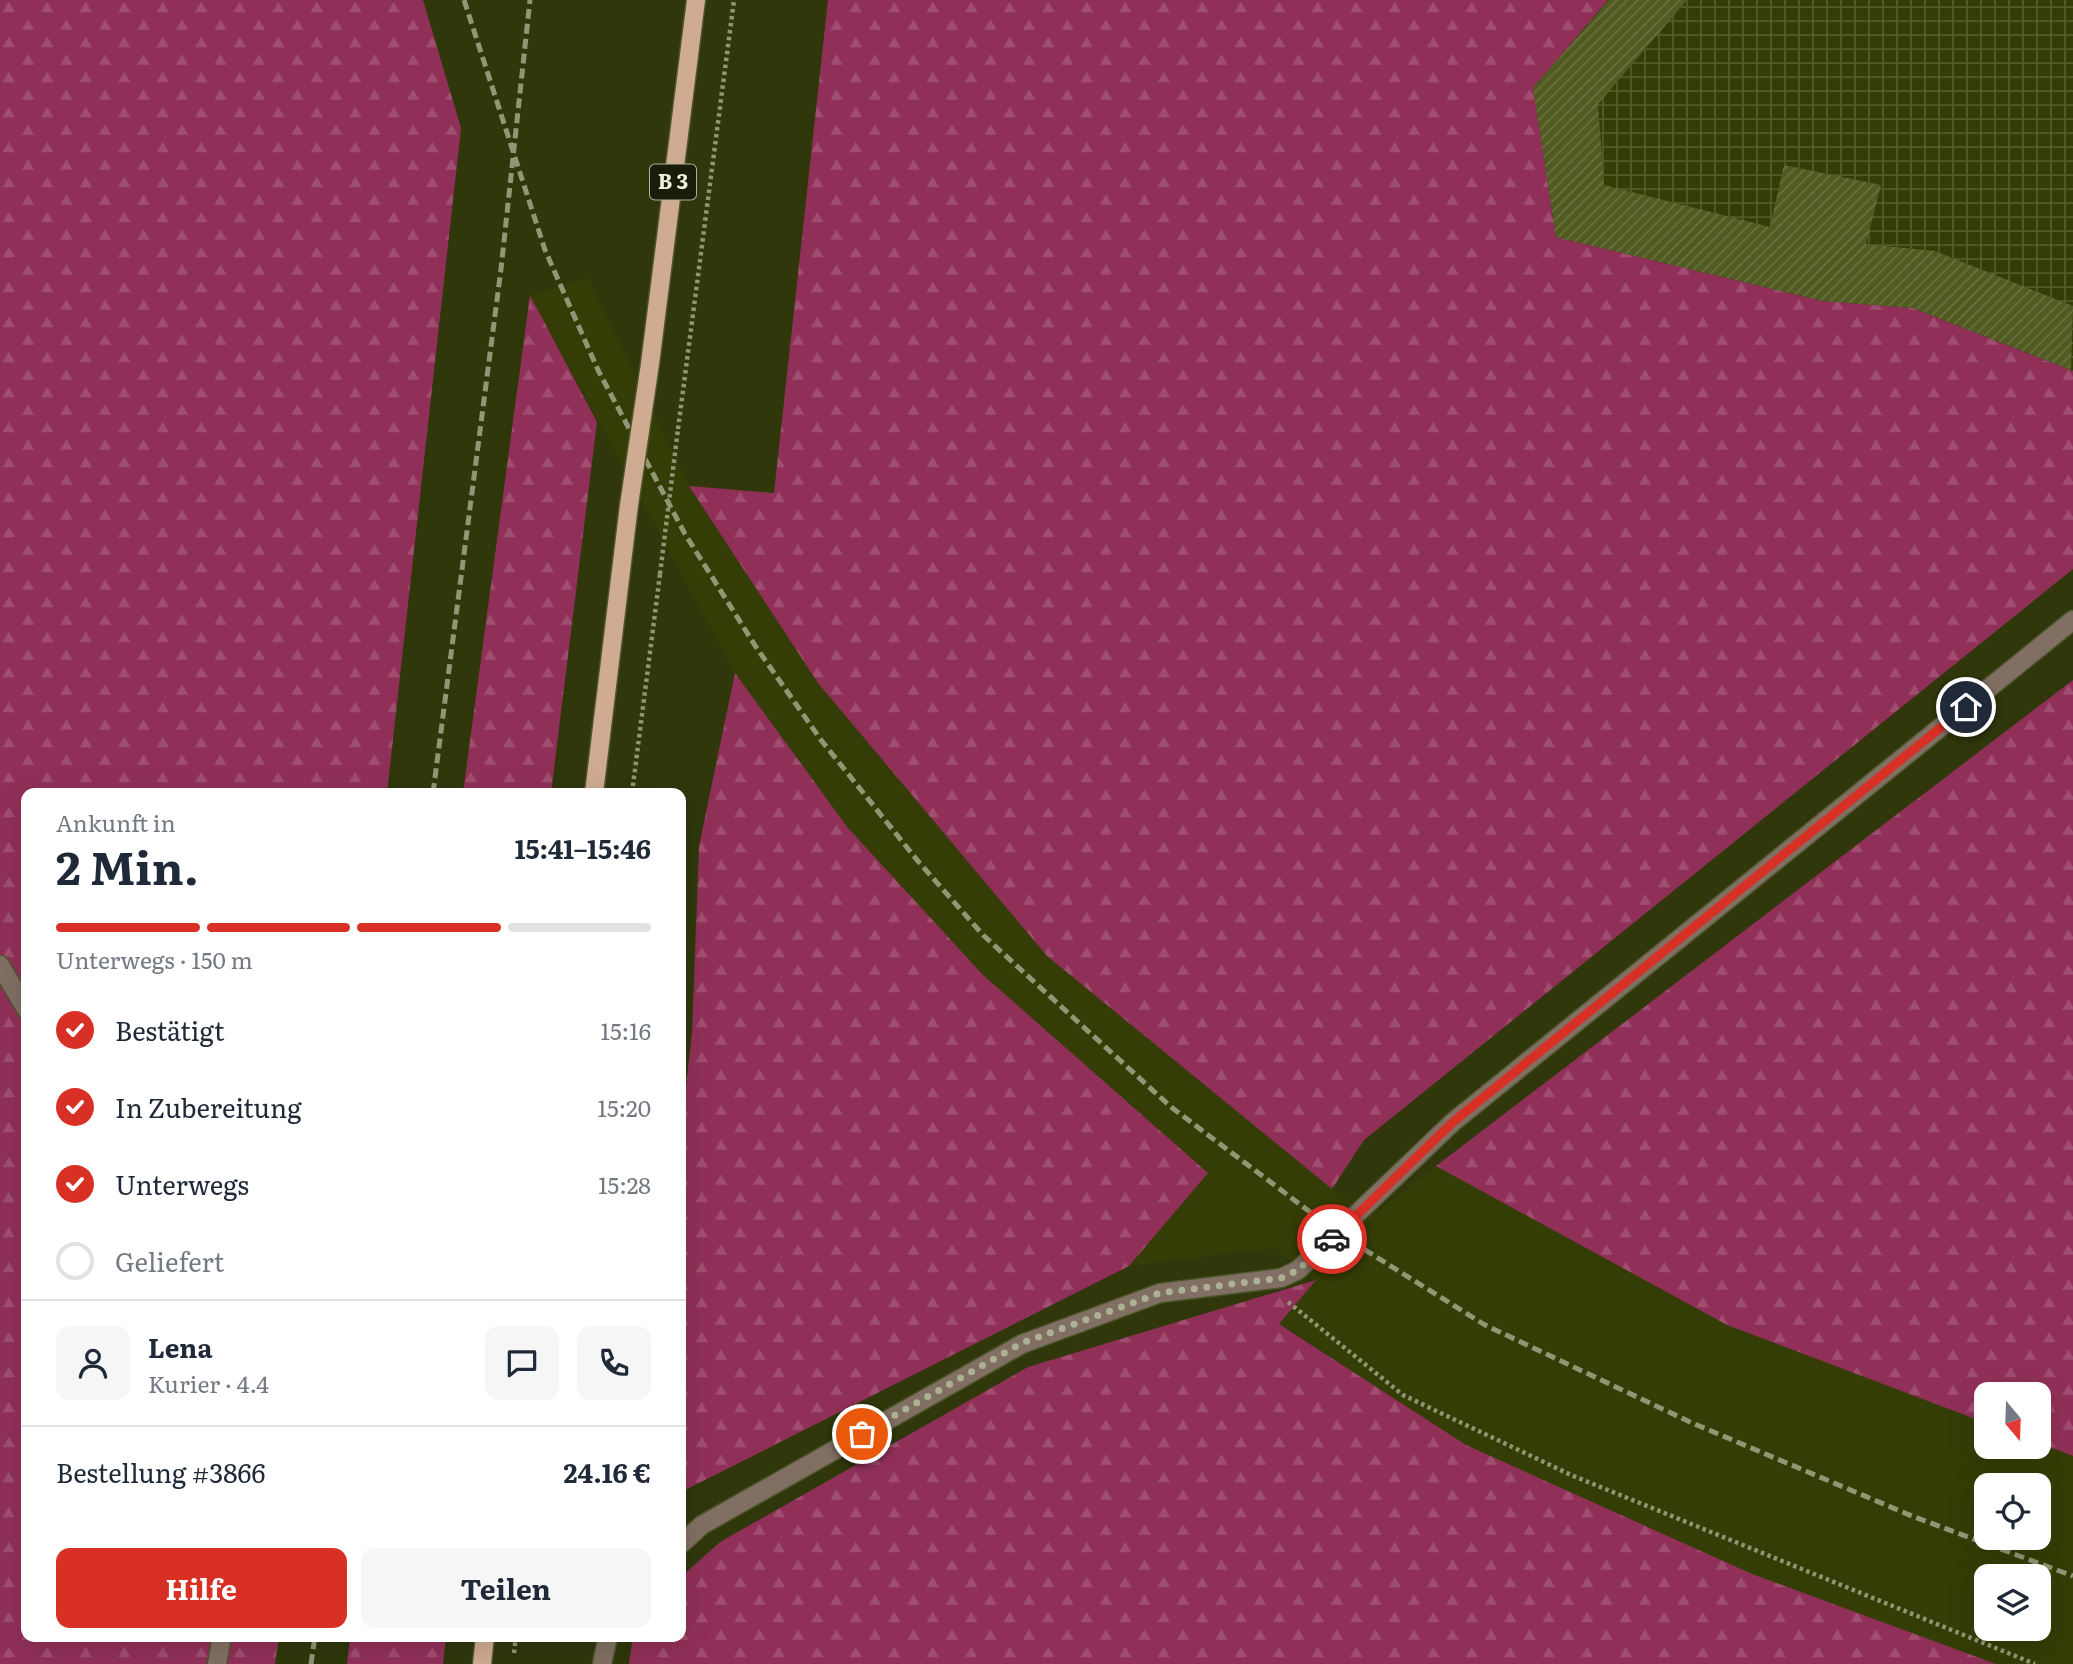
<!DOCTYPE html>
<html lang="de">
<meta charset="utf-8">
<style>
body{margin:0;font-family:Literata,serif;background:#f6f6f7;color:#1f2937;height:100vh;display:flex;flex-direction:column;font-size:26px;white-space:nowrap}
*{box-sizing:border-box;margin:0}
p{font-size:23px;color:#747a83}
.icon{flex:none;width:38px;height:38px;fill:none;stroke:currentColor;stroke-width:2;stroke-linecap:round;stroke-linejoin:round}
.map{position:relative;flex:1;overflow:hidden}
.panel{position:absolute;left:21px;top:788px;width:665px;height:854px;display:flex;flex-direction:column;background:#fff;border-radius:14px;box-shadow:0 7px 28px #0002}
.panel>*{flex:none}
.needle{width:46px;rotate:161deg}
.tools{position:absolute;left:1974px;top:1382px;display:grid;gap:14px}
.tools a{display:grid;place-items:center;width:77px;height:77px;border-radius:14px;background:#fff;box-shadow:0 7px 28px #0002;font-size:35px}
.pin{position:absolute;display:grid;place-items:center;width:60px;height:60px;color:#fff;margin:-30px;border:4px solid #fff;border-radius:50%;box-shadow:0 2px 7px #0007}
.courier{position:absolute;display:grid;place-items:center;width:70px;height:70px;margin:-35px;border:5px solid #d93025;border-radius:50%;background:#fff;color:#222;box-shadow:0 2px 9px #0007}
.summary em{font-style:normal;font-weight:700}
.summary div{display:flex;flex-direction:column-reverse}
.summary{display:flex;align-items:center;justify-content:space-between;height:119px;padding:0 35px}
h1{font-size:46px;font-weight:700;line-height:52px}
.bar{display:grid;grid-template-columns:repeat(4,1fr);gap:10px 7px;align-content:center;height:84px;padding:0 35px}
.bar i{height:9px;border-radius:5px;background:#e0e1e3}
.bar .active{background:#d93025}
.bar p{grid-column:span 4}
.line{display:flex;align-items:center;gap:18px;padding:0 35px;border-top:2px solid #e0e1e3}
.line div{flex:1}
.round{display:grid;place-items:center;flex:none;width:74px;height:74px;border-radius:14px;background:#f6f6f7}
ol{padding:0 35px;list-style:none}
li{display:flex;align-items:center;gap:21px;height:77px}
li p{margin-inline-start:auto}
li .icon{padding:7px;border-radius:50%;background:#d93025;color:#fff;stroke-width:4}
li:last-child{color:#747a83}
li i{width:38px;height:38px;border:4px solid #e0e1e3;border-radius:50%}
.action{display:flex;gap:14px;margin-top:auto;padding:14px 35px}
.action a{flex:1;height:80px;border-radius:14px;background:#d93025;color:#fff;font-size:28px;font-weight:700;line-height:80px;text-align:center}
.action a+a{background:#f6f6f7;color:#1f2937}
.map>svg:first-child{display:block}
.built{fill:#353d06;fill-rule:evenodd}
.industrial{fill:url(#industrial-grid)}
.forest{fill:url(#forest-firs)}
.building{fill:url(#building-hatch)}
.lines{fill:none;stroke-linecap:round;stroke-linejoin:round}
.minor-casing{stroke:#4e552c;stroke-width:21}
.major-casing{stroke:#4e552c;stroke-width:21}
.path{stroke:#909674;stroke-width:4.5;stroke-dasharray:3.5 3.5;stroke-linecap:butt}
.minor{stroke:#816f63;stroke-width:18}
.major{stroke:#cfab91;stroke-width:18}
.rail{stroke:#909775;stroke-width:5;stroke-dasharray:10 5;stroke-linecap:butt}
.major-bridge-casing{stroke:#4e552c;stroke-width:21;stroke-linecap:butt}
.path-bridge{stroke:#909674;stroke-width:4.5;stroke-dasharray:3.5 3.5;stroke-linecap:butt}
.major-bridge{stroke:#cfab91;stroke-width:18}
.done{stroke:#abb192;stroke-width:7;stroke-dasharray:0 12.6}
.route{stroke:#d93025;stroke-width:9}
.labels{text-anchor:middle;stroke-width:7;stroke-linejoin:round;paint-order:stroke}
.shield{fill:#191c0a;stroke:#aeb29c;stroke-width:2}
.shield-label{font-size:21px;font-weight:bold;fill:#eef3db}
</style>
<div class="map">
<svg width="2073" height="1664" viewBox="0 0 2073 1664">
<defs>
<pattern id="industrial-grid" width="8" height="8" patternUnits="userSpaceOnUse" patternTransform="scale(1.75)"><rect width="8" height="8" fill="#353d06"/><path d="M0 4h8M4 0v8" fill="none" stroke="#535a2a"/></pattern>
<pattern id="forest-firs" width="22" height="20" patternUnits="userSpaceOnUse" patternTransform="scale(1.75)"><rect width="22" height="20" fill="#903058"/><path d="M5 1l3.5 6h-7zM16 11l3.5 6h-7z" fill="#a04e6f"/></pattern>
<pattern id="building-hatch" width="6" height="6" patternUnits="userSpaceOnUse" patternTransform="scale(1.75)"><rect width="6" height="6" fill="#505a21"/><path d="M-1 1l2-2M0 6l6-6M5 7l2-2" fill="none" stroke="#6a7241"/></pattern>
</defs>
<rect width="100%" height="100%" fill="#2f370b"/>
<path class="built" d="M 588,278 L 689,486 L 818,683 L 1047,956 L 1332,1189 L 1372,1215 L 1436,1166 L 1727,1325 L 1986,1423 L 1986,1447 L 2039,1447 L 2039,1443 L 2073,1456 L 2073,1664 L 1996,1664 L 1752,1574 L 1466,1445 L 1279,1323 L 1315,1280 L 1274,1248 L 1129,1266 L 1208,1173 L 983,975 L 848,828 L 735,673 L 530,295 ZM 1986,1486 L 2039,1486 L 2039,1538 L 1986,1538 ZM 1986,1577 L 2039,1577 L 2039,1629 L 1986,1629 Z"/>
<path class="industrial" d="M 1608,0 L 2073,0 L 2073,371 L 1913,308 L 1823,301 L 1556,237 L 1533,88 Z"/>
<path class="forest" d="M 0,0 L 423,0 L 461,128 L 387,793 L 26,793 L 26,1636 L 279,1636 L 275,1664 L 0,1664 Z
M 828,0 L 1608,0 L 1533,88 L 1556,237 L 1823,301 L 1913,308 L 2073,371 L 2073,569 L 1364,1140 L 1332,1189 L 1047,956 L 818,683 L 689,486 L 774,493 Z
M 530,295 L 597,422 L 551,793 L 463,793 Z
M 735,673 L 848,828 L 983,975 L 1208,1173 L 1129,1266 L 681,1492 L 681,1133 L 692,1032 L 699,846 Z
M 2073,680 L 2073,1456 L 2039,1443 L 2039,1395 L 1986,1395 L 1986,1423 L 1727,1325 L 1436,1166 Z
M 1316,1280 L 1279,1324 L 1466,1445 L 1752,1574 L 1996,1664 L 629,1664 L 633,1636 L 681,1636 L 681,1577 L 720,1542 L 1028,1367 Z
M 350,1636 L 446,1636 L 443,1664 L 347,1664 Z"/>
<path class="building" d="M 1609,0 L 1687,0 L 1598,104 L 1604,185 L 1770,227 L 1784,165 L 1881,185 L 1866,244 L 1935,251 L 2073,306 L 2071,370 L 1913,308 L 1823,301 L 1556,237 L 1533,88 Z"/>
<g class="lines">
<g class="minor-casing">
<path id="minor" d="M 0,965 L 26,1009
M 681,1544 L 702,1525 L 1022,1344 L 1160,1293 L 1281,1278 L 1298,1270 L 1453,1122 L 2073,620
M 217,1664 L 222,1636
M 602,1664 L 608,1636"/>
</g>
<g class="major-casing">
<path id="major" d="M 650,364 L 696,0
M 594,793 L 629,505
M 482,1664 L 485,1636"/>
</g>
<path class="path" d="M 678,429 L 734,0
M 632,793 L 660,574
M 1288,1302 L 1403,1395 L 1571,1475 L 2035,1664
M 514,1653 L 516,1636"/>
<use href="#minor" class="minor"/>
<use href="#major" class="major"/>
<path class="rail" d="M 464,0 L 545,250 L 598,370 L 685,534 L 756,647 L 821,740 L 917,860 L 983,935 L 1171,1107 L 1338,1233 L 1485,1325 L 1690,1422 L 1912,1516 L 2073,1576
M 433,793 L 501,269 L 530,0
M 311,1664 L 315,1636"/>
<g class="major-bridge-casing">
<path id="major-bridge" d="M 629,505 L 650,364"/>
</g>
<path class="path-bridge" d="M 660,574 L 678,429"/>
<use href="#major-bridge" class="major-bridge"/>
</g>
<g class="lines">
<path class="done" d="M 862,1434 L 1022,1343 L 1160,1293 L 1281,1278 L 1298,1270 L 1332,1239"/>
<path class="route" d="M 1332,1239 L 1453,1122 L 1966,707"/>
</g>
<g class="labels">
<rect class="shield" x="650" y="164.5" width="46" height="35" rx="5"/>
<g class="shield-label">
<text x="673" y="189">B 3</text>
</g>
</g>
</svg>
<div class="tools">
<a><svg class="needle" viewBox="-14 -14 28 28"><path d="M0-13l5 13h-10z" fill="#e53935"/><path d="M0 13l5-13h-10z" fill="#747a83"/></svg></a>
<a><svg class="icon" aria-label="locate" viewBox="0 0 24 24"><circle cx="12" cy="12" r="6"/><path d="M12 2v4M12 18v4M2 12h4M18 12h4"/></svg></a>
<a><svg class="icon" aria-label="layers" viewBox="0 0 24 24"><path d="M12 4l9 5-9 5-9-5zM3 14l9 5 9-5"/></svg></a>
</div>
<div class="pin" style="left:862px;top:1434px;background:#ea580c"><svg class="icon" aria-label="bag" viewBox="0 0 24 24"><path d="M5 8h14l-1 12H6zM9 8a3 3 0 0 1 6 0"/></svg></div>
<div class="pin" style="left:1966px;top:707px;background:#1f2937"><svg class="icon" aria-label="home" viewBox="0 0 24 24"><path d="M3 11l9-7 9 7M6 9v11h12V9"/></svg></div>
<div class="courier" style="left:1332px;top:1239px"><svg class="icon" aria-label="car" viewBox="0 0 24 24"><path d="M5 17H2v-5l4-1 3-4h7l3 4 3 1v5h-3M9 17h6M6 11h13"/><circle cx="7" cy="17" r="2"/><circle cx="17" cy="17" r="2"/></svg></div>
<section class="panel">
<div class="summary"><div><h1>2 Min.</h1><p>Ankunft in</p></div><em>15:41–15:46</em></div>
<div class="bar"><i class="active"></i><i class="active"></i><i class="active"></i><i></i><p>Unterwegs · 150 m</p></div>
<ol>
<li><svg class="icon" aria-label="check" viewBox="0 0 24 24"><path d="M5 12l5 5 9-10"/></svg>Bestätigt<p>15:16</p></li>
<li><svg class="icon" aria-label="check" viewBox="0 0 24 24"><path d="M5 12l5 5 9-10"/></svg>In Zubereitung<p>15:20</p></li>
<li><svg class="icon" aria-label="check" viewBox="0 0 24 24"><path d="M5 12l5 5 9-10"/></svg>Unterwegs<p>15:28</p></li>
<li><i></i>Geliefert</li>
</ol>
<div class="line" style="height:126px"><a class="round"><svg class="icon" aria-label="person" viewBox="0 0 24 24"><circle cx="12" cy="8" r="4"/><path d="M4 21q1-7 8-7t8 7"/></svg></a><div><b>Lena</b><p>Kurier · 4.4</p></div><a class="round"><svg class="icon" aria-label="chat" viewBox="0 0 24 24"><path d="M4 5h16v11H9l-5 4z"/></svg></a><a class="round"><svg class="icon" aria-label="phone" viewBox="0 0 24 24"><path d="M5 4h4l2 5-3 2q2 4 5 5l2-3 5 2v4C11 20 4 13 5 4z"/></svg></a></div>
<div class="line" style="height:91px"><div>Bestellung #3866</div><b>24.16 €</b></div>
<div class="action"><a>Hilfe</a><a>Teilen</a></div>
</section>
</div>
